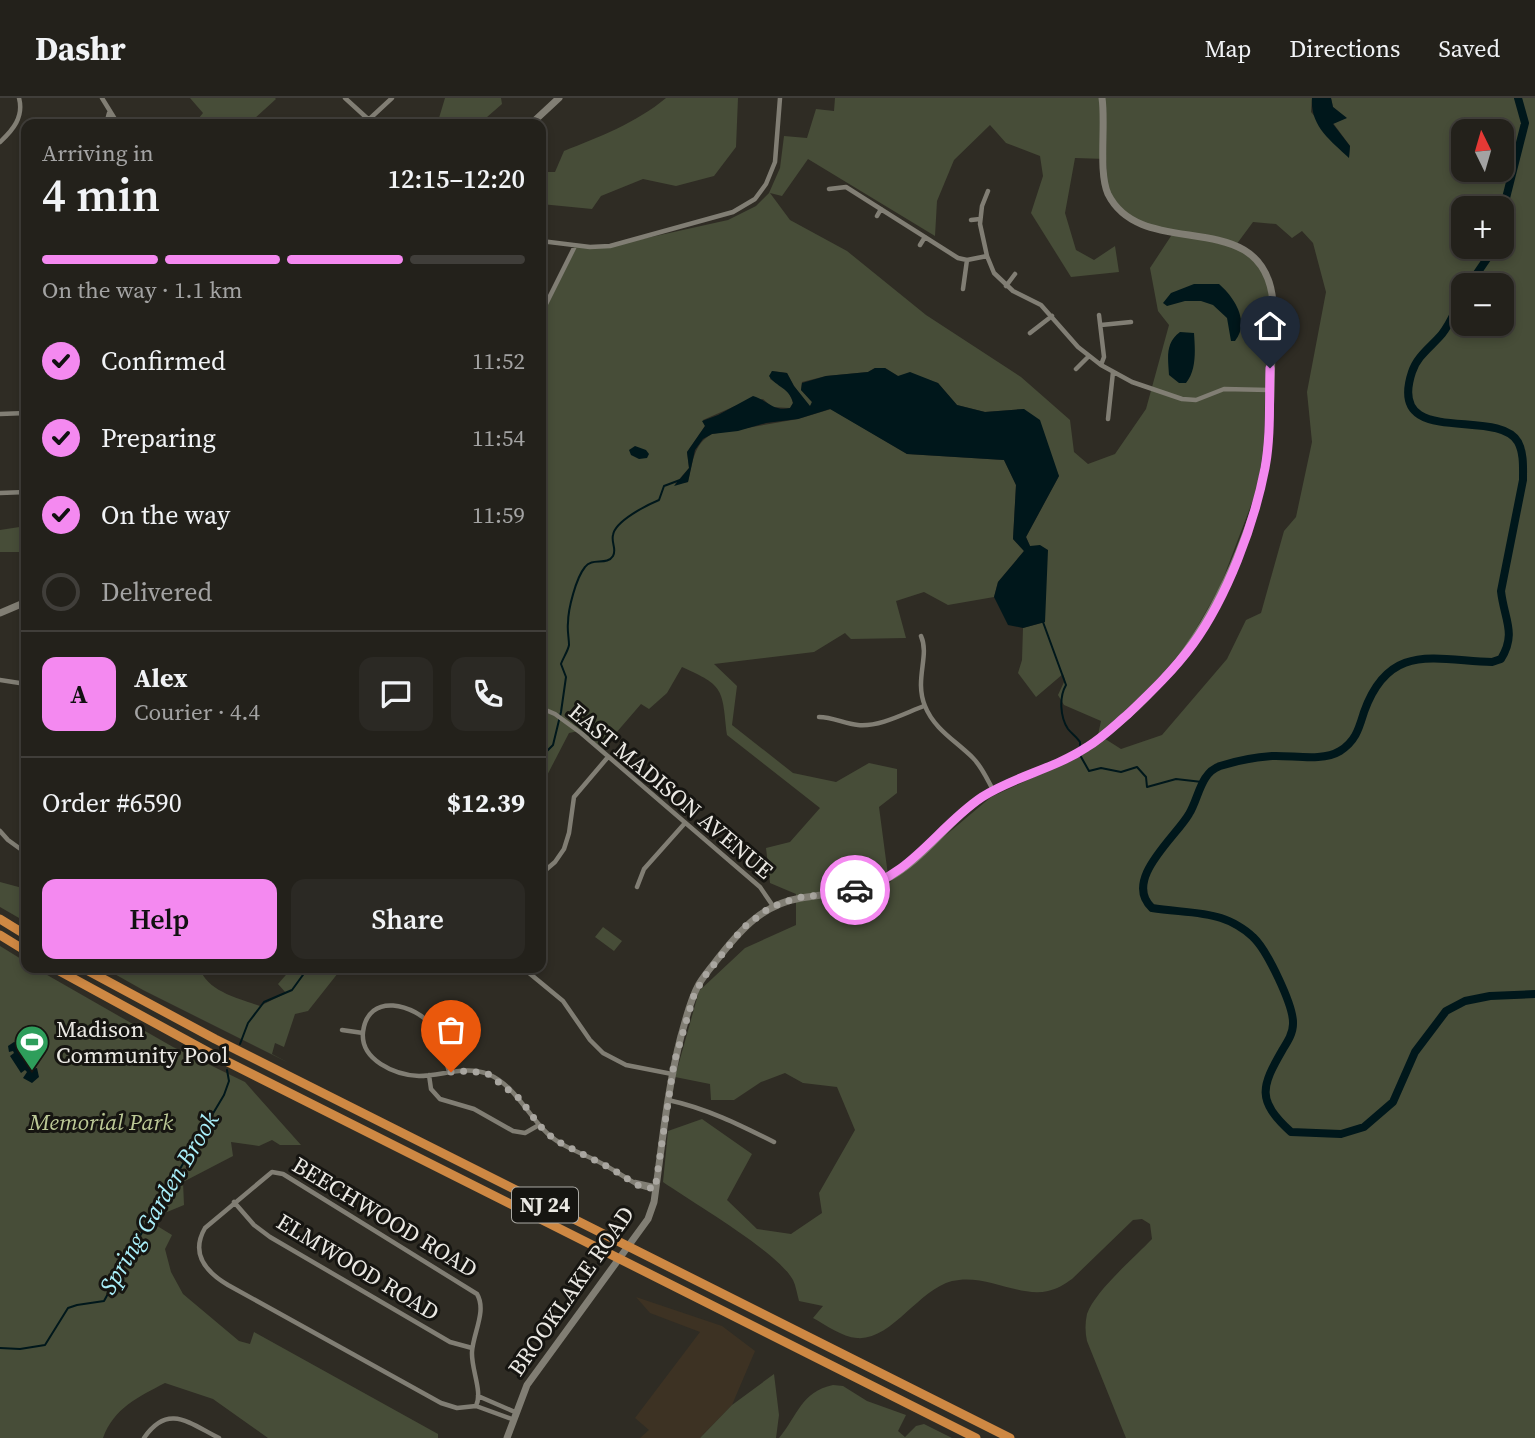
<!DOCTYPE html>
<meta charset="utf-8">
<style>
body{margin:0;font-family:"Source Serif 4",serif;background:#2b2924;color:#f1f3f6;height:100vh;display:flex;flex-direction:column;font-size:26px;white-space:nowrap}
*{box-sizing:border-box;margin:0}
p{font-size:23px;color:#a3a3a3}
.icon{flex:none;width:38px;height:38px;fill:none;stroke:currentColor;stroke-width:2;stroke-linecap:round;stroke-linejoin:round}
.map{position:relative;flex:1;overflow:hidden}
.drawer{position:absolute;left:21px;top:21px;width:525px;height:854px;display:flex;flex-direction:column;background:#23211b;border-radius:14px;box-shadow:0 4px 10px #0003,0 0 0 2px #403e3a}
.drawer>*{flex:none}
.needle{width:46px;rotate:355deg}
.controls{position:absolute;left:1451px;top:21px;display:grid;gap:14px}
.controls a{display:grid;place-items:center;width:63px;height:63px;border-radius:14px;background:#23211b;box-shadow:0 4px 10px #0003,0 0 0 2px #403e3a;font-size:35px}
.pin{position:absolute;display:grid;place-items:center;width:60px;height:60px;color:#fff;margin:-72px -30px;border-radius:50% 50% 50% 0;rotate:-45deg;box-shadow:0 0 7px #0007}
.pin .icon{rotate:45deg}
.courier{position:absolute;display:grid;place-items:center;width:70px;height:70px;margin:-35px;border:5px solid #f489f0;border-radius:50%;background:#fff;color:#222;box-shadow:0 2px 9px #0007}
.overview em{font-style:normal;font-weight:600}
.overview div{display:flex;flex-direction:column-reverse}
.overview{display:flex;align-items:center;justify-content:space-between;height:119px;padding:0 21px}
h1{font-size:46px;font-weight:600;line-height:52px}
.bar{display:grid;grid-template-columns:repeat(4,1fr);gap:10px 7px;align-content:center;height:84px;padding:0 21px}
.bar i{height:9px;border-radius:5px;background:#403e3a}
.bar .selected{background:#f489f0}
.bar p{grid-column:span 4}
.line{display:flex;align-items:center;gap:18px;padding:0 21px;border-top:2px solid #403e3a}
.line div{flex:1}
.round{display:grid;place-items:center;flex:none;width:74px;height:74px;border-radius:14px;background:#2b2924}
ol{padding:0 21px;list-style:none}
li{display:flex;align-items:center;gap:21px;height:77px}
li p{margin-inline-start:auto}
li .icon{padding:7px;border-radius:50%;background:#f489f0;color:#111;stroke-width:4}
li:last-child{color:#a3a3a3}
li i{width:38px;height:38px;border:4px solid #403e3a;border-radius:50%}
.cta{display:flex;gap:14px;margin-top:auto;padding:14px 21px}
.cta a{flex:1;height:80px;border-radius:14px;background:#f489f0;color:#111;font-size:28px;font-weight:600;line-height:80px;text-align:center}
.cta a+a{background:#2b2924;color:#f1f3f6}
header{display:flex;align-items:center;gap:42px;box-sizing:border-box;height:98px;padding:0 35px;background:#23211b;border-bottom:2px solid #403e3a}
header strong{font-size:33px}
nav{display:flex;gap:38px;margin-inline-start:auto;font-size:24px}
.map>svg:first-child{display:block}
.industrial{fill:#3d3223}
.green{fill:#474d38;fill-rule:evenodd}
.water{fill:#00171b}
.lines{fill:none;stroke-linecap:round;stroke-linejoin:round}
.stream{stroke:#00171b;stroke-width:2}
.river{stroke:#00171b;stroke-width:8}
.street{stroke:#817e74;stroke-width:4.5}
.secondary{stroke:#817e74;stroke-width:7}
.highway{stroke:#ce8843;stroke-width:9}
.done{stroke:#a9a6a0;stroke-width:7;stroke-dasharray:0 12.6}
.route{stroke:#f489f0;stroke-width:9}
.labels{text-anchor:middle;stroke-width:6;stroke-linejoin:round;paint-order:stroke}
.shield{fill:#161511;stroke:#aaa9a4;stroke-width:2}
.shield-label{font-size:21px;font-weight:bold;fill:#eae8e3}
.street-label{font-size:23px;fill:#eae8e3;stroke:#161511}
.poi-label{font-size:23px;fill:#eae8e3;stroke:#161511;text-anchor:start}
.park-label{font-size:23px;font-style:italic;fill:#bcc996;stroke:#161511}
.water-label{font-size:24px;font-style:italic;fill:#a9effa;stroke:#161511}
</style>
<header>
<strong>Dashr</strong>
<nav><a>Map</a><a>Directions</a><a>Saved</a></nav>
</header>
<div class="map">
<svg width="1535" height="1340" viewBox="0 0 1535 1340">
<rect width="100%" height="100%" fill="#2f2c24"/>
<path class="industrial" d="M 636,1199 L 722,1228 L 755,1253 L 732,1307 L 700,1340 L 640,1340 L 649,1332 L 635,1320 L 700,1234 L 650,1215 Z"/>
<path class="green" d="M 190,0 L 275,0 L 276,1 L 253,22 L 256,26 L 194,26 L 203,15 Z
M 445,0 L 501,0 L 502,6 L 479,26 L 462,26 L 460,24 L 456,26 L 432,26 L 439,20 Z
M 666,0 L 738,0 L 736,49 L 714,78 L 676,88 L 643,81 L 601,98 L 592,111 L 541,106 L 541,74 L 555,74 L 564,53 C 599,39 636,25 666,0 Z
M 835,0 L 1312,0 L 1311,14 L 1349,59 L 1350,48 L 1333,25 L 1346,20 L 1333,9 L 1331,0 L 1535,0 L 1535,1340 L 1126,1340 L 1087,1243 C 1085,1234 1085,1225 1087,1216 C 1095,1193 1135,1159 1152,1141 L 1150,1126 L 1142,1121 L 1133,1122 L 1072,1181 C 1065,1186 1057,1191 1048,1193 C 1019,1200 986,1175 952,1183 C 918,1192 891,1243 857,1240 C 842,1239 826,1227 813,1220 L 823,1208 L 799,1203 C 797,1196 796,1188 793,1182 C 778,1154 693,1105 663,1084 L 668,1033 L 702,1021 L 752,1056 L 727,1102 L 757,1131 L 791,1136 L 822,1115 L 819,1095 L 855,1032 L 837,989 L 803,985 L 785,975 L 761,984 L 734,1002 L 711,1002 L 710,986 L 675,979 L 699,893 L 745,850 L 796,827 L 796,796 L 770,785 L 766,750 L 790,744 L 820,710 L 727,637 C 722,591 725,588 682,569 L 667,595 L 649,611 L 641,606 L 603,650 L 579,633 L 569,635 L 541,689 L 541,213 L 575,147 L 615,147 L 728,122 L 756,108 L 769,95 L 780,70 L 784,38 L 807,40 L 816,11 L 834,13 ZM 990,27 L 1006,45 L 1040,58 L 1043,78 L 1031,115 L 1071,179 L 1119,174 L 1115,148 L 1094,162 L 1076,152 L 1065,115 L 1075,60 L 1106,61 C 1107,70 1106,80 1107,89 C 1112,118 1150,128 1173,135 L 1150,170 L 1158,213 L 1169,227 L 1146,311 L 1115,356 L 1088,366 L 1074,354 L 1070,322 L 1021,279 L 926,217 L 847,153 L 790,122 L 770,95 L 782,98 L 808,61 L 935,138 L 937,103 L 954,62 ZM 1463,33 L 1502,33 L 1502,72 L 1463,72 ZM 1463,110 L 1502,110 L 1502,149 L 1463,149 ZM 1253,124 L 1276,126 L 1292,140 L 1302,133 L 1313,145 L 1326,194 L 1307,294 L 1312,344 L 1296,419 L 1284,433 L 1261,515 L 1246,522 L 1227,561 L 1162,637 L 1121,651 L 1099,637 L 1147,593 L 1185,550 L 1220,489 L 1256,394 L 1264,350 L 1265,302 L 1273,200 L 1263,172 L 1236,147 ZM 1463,187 L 1502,187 L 1502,226 L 1463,226 ZM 875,270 L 885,270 L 898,278 L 938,285 L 957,307 L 985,314 L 1024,311 L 1059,378 L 1026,439 L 1030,448 L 1045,524 L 1023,530 L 1022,562 L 1018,575 L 1036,599 L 1063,576 L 1065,582 L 1058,597 L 1064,607 L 1101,623 L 1098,637 L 1084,656 L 991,699 L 889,785 L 879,709 L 897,695 L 897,671 L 869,665 L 836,684 L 793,675 L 732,627 L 737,588 L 714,566 L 814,554 L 845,535 L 851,541 L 906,540 L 896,503 L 924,494 L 948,507 L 994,499 L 998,484 L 1024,453 L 1013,441 L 1016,387 L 1004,362 L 907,356 L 831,311 L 798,321 L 712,336 C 693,346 693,365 688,384 L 675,386 L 689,370 L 687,354 L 705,328 L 703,322 L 735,308 L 763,301 L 772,309 L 790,310 L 793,305 C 790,292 780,287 770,281 L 772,273 L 787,275 L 794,288 L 810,309 L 812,304 L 801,292 L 802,284 L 826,278 L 868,274 Z
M 26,428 L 22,454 L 0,454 L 0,432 Z
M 0,784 L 26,791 L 26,824 L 0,809 Z
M 603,829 L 622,843 L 614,853 L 595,839 Z
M 0,848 L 26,864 L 26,870 L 35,870 L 173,949 L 245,984 L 301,1047 L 280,1047 L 272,1042 L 259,1048 L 231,1044 L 233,1058 L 183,1084 L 184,1107 L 167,1114 L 157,1109 L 149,1123 L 172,1137 L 165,1151 L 171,1174 L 183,1196 L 239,1243 L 250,1246 L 254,1234 L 438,1336 L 438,1340 L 268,1340 L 213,1301 L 165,1285 C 138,1299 114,1310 103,1340 L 0,1340 Z
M 104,870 L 200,870 C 206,893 240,901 260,908 L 286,895 L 278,886 L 292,870 L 342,870 L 308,913 L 295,916 L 284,949 L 275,945 L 272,956 L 289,965 L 143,892 Z
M 774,1276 L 779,1317 L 776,1340 L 700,1340 L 732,1307 Z
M 833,1287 L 843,1288 L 867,1303 L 906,1317 L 898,1333 L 905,1339 L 916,1328 L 924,1326 L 952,1340 L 779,1340 C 798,1317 801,1294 833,1287 Z"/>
<path class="water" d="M 1312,0 L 1331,0 L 1333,9 L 1347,20 L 1333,26 L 1350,48 L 1349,60 C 1330,42 1310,28 1312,0 Z
M 1194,186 L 1219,186 C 1235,200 1250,224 1235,243 L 1231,243 L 1227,220 L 1213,207 L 1201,203 L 1185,203 L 1167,208 L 1163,205 L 1171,195 Z
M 1180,234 L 1194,235 C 1195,250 1197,272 1186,285 L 1179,285 L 1169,277 C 1168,260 1165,245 1180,234 Z
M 875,270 L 885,270 L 898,278 L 910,274 L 938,285 L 957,307 L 985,314 L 1024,311 L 1040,322 L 1059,378 L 1026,439 L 1030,448 L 1040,447 L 1048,452 L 1045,524 L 1023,530 L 1008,527 L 994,499 L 998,484 L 1024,453 L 1013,441 L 1016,387 L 1004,362 L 907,356 L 830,311 L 798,321 L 766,325 L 738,333 L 712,336 L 703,341 L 695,352 L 688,384 L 674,388 L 689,370 L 687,354 L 705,328 L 702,323 L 718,317 L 753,298 C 767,302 774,314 790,310 L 793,305 C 790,290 776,289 769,278 L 772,273 L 787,275 L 794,288 L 810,308 L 812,304 L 801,292 L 802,285 L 826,278 L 868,274 Z
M 635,348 L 646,352 L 649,356 L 647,360 L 639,361 L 631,357 L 629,352 Z
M 14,944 L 20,946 L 18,950 L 19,952 L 23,949 L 35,965 L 30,968 L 32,971 L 37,970 L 39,979 L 32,985 L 23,980 L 27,974 L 25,972 L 21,975 L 10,958 L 14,955 L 13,953 L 9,954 L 8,948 Z"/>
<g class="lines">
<path class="stream" d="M 1043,524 L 1066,587 C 1059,599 1060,619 1068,631 C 1072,636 1077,639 1080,644 L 1080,651
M 1080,657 L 1089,673 L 1101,670 L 1121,674 L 1137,669 L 1146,679 L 1147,689 L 1176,681 L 1202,684
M 541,659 L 553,647 L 561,614 L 566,579 L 561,566 C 563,560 568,553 569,547 C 569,540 567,532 568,525 C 568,511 576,480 585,469 C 592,459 607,468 613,458 C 617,451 611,445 613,437 C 615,423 647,407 659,402 L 664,388 L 680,382
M 240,946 L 248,925 L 264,904 L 292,892 L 308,870
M 0,1250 L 20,1251 L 45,1247 L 68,1210 L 77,1207 L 104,1203 L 134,1148 L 224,997 L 229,983 L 227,972"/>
<path class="river" d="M 1502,132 L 1505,104 L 1525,25 L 1518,0
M 1469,187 L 1495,149
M 1463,198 C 1456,210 1451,225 1442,236 C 1431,249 1417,258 1412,274 C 1386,352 1497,308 1518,344 C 1524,355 1523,370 1523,382 L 1501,493 C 1504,521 1517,535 1501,561 L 1492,564 C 1434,562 1389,544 1364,614 C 1359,630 1356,643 1340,653 C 1322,664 1293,657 1272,658 C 1255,659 1236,663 1220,668 C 1200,675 1199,700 1189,716 C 1176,739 1122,782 1152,810 C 1175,814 1199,813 1221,820 C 1231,823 1245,831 1253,839 C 1267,852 1294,908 1293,926 C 1293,935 1288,943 1283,951 C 1261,989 1256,1002 1291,1034 L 1341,1036 L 1364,1029 L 1393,1004 L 1415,954 L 1446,913 L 1465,903 L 1490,898 L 1535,896"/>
<path class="street" d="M 102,0 L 118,26
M 345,0 L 368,21
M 106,26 L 109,15
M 364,26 L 392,0
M 0,44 C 13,32 24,19 19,0
M 829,91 L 846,89 L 958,160 L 967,162 L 987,158
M 988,93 L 982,108 L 980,126 L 987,158 L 994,175 L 1013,193 L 1041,207 L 1078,249 L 1101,267 L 1132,284 L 1182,301 L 1196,302 L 1224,291 L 1269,292
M 877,118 L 881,111
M 971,122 L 980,121
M 541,143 L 590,149 L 610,148 L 733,114 L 755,101 L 766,86 L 775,64 L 780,0
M 920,147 L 925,139
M 1006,188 L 1015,176
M 963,191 L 967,162
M 541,216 L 575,148
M 1099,217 L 1104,259 L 1101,267
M 1101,227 L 1131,224
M 1030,235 L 1052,218
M 1076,271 L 1089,258
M 0,316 L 26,315
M 1108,321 L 1113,274
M 0,395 L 26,394
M 921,538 C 930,558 914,581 925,608 C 934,631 956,643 973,660 C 982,669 987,681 993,692
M 0,582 L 26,586
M 541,610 L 555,616 L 581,635 L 760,789 L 773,808
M 819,619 C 833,619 845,626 858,627 C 880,629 905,615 924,608
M 0,733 L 8,742 L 26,755
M 541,776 L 555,764 L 564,751 L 569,735 L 574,699 L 608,659
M 637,789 L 644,771 L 685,725
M 523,870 L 563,903 L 590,942 L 603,955 L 626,967 L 672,976
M 342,932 L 363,935
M 449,974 C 445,959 442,942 433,929 C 415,906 368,893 363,934 C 360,962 395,977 419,978 C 442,978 465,967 488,976 C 516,988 527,1017 548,1036 C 562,1049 582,1055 599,1064 C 613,1071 627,1081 640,1088 C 645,1090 650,1091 655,1091
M 429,977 L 431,991 L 440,1001 L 474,1011 L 513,1033 L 525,1035 L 539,1027
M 668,1002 C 706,1010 740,1027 774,1044
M 272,1074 L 283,1076 L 477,1196 C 487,1213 473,1235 472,1254 C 471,1271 483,1294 476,1308 L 457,1310 L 441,1305 L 228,1187 C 206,1174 190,1156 205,1130 Z
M 635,1084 L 653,1088 L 655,1091
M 234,1104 L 254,1127 L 270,1139 L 450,1244 L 472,1250
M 478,1298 L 515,1314
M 476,1308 L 512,1321
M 144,1340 C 168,1305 189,1325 219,1340"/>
<path class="secondary" d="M 531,26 L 559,0
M 0,515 L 26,504
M 507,1340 L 527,1287 L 648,1121 L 654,1104 C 662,1048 667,992 681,938 C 686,921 690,902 699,886 C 705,876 713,867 720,858 C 742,830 764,806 801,800 C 829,795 857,795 883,783 C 925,763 950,719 989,695 C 1020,676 1057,670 1087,649 C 1160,600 1207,534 1239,453 C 1250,425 1261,396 1265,367 C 1273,314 1271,258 1273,204 C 1264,104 1143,166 1108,96 C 1098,74 1106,26 1102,0"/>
<path class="highway" d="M 0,821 L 26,837
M 0,837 L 26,853
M 54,870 L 208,954 L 976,1340
M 83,870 L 215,941 L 1010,1340"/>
</g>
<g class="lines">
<path class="done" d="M 451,974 L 471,973 L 488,976 L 520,1001 L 539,1027 L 555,1042 L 612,1071 L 637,1087 L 655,1091 L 674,965 L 694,897 L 704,879 L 743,830 L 769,810 L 796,800 L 855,792"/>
<path class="route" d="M 855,792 C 911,779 937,729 982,699 C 1015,678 1054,671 1087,649 C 1102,640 1115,627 1128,616 C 1151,594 1174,572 1193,546 C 1227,499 1254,427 1265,370 C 1271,338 1269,303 1270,270"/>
</g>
<defs>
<g id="stadium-pin" transform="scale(1.75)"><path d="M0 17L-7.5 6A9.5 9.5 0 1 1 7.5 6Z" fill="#2e9e5b" stroke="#161511"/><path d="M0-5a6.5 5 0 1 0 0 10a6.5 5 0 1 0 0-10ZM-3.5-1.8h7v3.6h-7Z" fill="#fff"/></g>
</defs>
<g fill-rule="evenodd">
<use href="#stadium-pin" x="32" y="944"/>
</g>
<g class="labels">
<rect class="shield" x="512" y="1089.5" width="66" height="35" rx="5"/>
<g class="shield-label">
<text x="545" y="1114">NJ 24</text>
</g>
<g class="street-label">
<text transform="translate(671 693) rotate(40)" y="8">EAST MADISON AVENUE</text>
<text transform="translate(385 1119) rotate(31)" y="8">BEECHWOOD ROAD</text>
<text transform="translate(358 1169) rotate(31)" y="8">ELMWOOD ROAD</text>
<text transform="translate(571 1193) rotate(-55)" y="8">BROOKLAKE ROAD</text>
</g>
<g class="poi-label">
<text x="56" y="939">Madison<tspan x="56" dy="26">Community Pool</tspan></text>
</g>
<g class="park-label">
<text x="101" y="1032">Memorial Park</text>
</g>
<g class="water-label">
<text transform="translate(159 1105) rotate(-59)" y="8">Spring Garden Brook</text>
</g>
</g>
</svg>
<div class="controls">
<a><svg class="needle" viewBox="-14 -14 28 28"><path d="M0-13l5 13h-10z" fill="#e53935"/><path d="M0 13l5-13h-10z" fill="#a3a3a3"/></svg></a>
<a>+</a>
<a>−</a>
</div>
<div class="pin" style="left:451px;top:974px;background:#ea580c"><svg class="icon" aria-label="bag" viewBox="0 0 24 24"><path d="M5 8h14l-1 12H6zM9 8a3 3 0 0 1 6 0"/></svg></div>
<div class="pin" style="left:1270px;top:270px;background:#1f2937"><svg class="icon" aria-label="home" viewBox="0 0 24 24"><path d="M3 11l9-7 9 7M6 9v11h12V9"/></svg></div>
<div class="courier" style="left:855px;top:792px"><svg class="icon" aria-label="car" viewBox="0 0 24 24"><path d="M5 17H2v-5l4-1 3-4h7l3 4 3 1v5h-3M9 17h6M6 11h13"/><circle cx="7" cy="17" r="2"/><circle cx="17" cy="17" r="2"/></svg></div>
<section class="drawer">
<div class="overview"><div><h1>4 min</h1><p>Arriving in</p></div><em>12:15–12:20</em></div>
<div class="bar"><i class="selected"></i><i class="selected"></i><i class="selected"></i><i></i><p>On the way · 1.1 km</p></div>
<ol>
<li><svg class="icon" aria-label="check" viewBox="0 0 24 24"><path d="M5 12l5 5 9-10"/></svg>Confirmed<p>11:52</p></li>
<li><svg class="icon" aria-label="check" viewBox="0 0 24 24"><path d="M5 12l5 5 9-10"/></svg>Preparing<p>11:54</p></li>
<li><svg class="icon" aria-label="check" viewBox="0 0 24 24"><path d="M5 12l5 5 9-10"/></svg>On the way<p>11:59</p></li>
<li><i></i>Delivered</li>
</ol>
<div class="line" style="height:126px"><b class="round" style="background:#f489f0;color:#111">A</b><div><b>Alex</b><p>Courier · 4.4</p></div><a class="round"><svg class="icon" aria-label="chat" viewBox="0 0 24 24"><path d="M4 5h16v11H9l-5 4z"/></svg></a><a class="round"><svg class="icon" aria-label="phone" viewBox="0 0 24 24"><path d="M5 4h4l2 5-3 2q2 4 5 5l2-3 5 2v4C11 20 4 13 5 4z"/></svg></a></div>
<div class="line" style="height:91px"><div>Order #6590</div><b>$12.39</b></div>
<div class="cta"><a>Help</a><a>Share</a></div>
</section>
</div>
